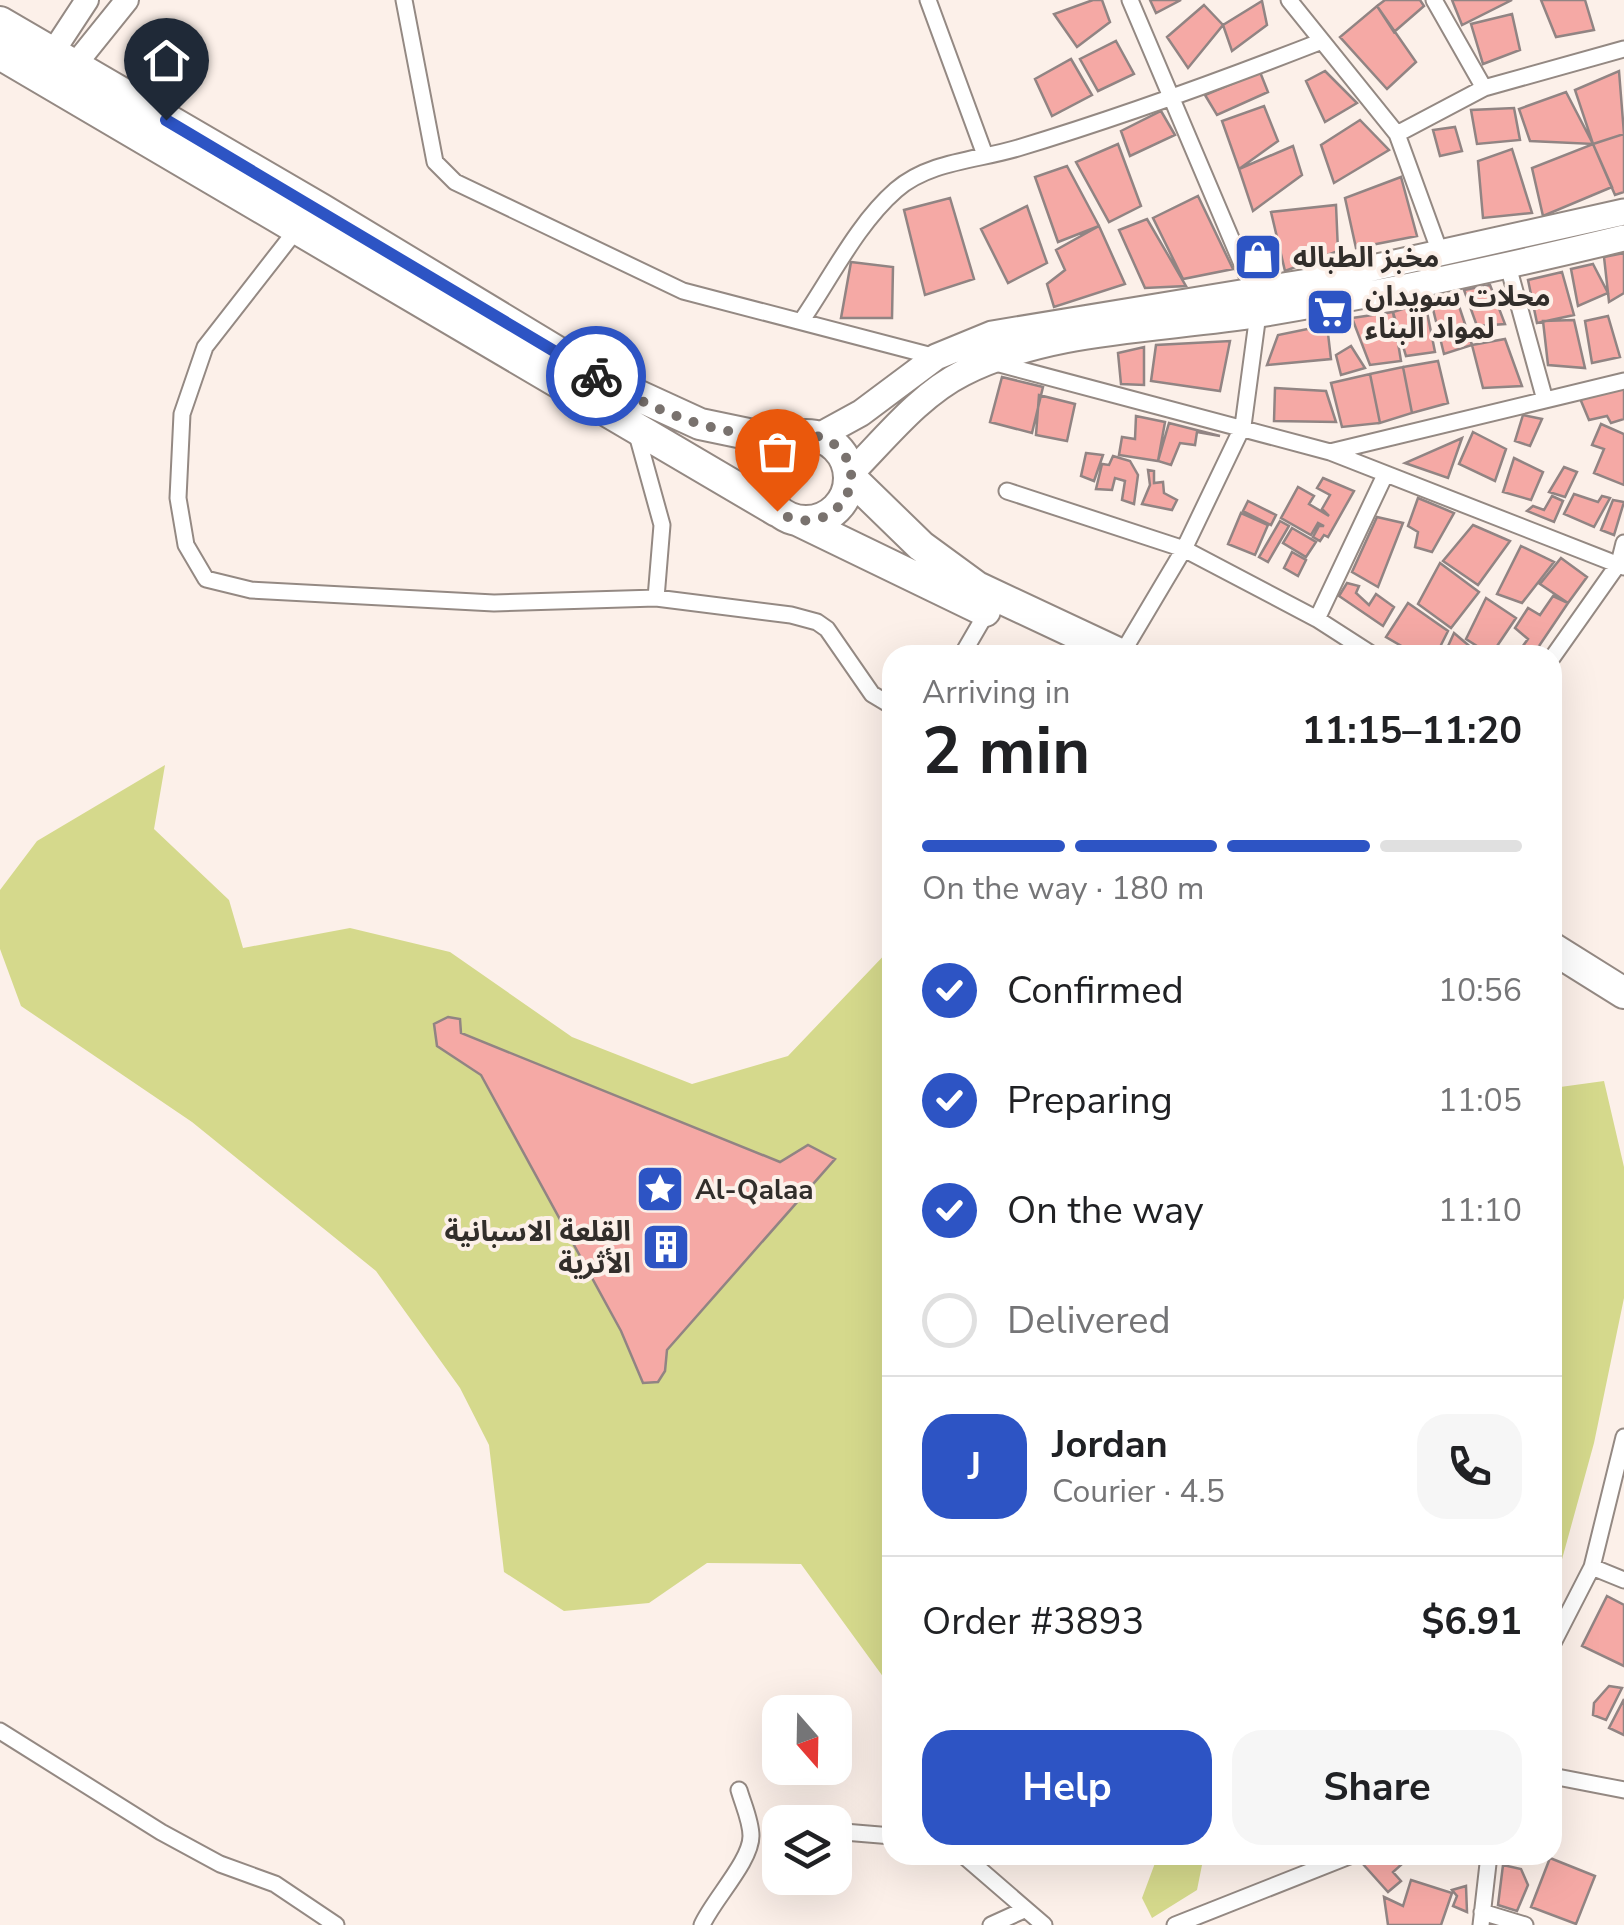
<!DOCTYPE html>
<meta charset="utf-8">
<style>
body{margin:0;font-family:"Nunito Sans","Noto Sans Arabic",sans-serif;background:#f6f6f6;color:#202124;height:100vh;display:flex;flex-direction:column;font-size:38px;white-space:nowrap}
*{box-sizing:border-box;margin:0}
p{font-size:32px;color:#757577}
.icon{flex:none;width:55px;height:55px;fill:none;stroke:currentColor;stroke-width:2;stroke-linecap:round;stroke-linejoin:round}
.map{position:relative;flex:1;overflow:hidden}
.side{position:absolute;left:882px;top:645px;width:680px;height:1220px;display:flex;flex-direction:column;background:#fff;border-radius:30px;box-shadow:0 10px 40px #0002}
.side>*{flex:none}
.needle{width:65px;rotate:160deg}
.tools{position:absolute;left:762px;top:1695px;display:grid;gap:20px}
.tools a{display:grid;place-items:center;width:90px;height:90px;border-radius:20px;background:#fff;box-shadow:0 10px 40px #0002;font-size:50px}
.pin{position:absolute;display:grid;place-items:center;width:85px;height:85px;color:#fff;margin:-102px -42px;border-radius:50% 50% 50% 0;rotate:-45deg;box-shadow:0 0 10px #0007}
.pin .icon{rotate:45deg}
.courier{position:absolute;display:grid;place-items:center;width:100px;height:100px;margin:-50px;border:8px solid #2d54c4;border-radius:50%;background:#fff;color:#222;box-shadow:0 2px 12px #0007}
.summary em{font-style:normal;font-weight:700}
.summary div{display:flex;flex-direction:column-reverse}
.summary{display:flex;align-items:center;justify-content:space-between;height:170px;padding:0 40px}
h1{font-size:65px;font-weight:700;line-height:75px}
.bar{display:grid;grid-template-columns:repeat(4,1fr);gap:15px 10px;align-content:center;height:120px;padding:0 40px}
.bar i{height:12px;border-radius:8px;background:#e0e0e0}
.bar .selected{background:#2d54c4}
.bar p{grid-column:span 4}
.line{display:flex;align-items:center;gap:25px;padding:0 40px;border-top:2px solid #e0e0e0}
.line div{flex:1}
.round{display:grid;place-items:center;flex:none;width:105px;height:105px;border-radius:30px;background:#f6f6f6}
ol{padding:0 40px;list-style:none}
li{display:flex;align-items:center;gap:30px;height:110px}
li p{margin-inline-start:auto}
li .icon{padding:10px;border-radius:50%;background:#2d54c4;color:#fff;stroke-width:4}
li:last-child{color:#757577}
li i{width:55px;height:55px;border:5px solid #e0e0e0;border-radius:50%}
.action{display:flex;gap:20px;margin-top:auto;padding:20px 40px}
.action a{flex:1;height:115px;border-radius:30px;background:#2d54c4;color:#fff;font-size:40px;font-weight:700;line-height:115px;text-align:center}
.action a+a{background:#f6f6f6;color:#202124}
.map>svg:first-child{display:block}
.green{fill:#d5d98c}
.building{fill:#f5a9a5;stroke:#918483;stroke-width:2.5}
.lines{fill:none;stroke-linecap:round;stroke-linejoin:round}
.street-casing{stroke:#948983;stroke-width:19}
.secondary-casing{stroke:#948983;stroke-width:26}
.primary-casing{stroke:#948983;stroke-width:29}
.highway-casing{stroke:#948983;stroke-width:34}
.street{stroke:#fff;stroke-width:15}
.secondary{stroke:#fff;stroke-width:22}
.primary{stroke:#fff;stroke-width:25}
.highway{stroke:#fff;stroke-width:30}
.done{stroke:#79726e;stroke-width:10;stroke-dasharray:0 18}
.route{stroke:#2d54c4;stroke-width:12}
.labels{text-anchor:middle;stroke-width:8;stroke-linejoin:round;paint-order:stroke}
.poi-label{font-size:28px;font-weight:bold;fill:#322e2b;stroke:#fcf0e9;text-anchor:start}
</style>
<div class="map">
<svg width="1624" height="1925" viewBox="0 0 1624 1925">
<rect width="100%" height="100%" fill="#fcf0e9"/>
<path class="green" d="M 165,765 L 154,829 L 229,900 L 243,948 L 350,928 L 450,952 L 572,1037 L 692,1084 L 788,1056 L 892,947 L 892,1689 L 801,1564 L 707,1563 L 649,1603 L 564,1611 L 504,1572 L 489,1445 L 460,1388 L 376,1271 L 192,1122 L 21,1006 L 0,949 L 0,890 L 37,841 Z
M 1604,1081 L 1624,1167 L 1624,1298 L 1594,1443 L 1553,1592 L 1553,1088 Z
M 1158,1855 L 1204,1855 L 1197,1890 L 1152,1918 L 1142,1898 Z"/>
<path class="building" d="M 1093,0 L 1102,0 L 1110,22 L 1077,47 L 1054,14 Z
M 1150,0 L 1181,0 L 1156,13 Z
M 1385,0 L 1420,0 L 1424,6 L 1394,32 L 1377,6 Z
M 1452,0 L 1512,0 L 1462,25 Z
M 1541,0 L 1585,0 L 1594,30 L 1556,37 Z
M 1262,1 L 1267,25 L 1232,51 L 1223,25 Z
M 1204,5 L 1223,25 L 1188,68 L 1167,37 Z
M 1377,6 L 1416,62 L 1387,89 L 1340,37 Z
M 1512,14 L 1520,50 L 1483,64 L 1471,24 Z
M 1116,41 L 1134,74 L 1098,91 L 1080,59 Z
M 1071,59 L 1092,95 L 1052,116 L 1035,79 Z
M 1325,71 L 1357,103 L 1325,122 L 1306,81 Z
M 1619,71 L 1624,134 L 1593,144 L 1575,90 Z
M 1260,72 L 1268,92 L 1217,115 L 1205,95 Z
M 1566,92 L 1593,144 L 1530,141 L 1519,109 Z
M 1264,106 L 1278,141 L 1239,169 L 1222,121 Z
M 1514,108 L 1520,140 L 1477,144 L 1471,110 Z
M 1161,111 L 1175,135 L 1130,156 L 1121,131 Z
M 1360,120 L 1389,150 L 1334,183 L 1321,145 Z
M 1455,127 L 1462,151 L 1440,156 L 1433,130 Z
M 1624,134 L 1624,192 L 1615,195 L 1593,144 Z
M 1118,144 L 1141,206 L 1109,222 L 1076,162 Z
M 1593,144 L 1612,187 L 1543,216 L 1532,168 Z
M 1293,146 L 1302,175 L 1253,211 L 1239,169 Z
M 1512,149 L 1532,213 L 1483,218 L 1478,161 Z
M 1067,166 L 1099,226 L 1058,242 L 1035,177 Z
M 1401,177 L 1417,236 L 1356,248 L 1345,198 Z
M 1198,196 L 1233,269 L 1183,279 L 1153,218 Z
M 950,198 L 974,279 L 925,295 L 904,210 Z
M 1336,205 L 1338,251 L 1285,271 L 1271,212 Z
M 1027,206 L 1047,263 L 1008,283 L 981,229 Z
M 1147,219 L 1186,286 L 1145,288 L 1119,230 Z
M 1099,226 L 1125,284 L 1054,307 L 1047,284 L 1065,270 L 1056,250 Z
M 1624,253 L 1624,293 L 1609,302 L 1604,257 Z
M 851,262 L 893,267 L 892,318 L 841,318 Z
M 1593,264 L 1608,293 L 1578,306 L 1571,269 Z
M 1562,272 L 1574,315 L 1537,323 L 1528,280 Z
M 1490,285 L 1505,324 L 1477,326 L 1464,290 Z
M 1456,297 L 1472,345 L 1444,354 L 1432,305 Z
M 1425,302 L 1435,352 L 1406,356 L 1393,312 Z
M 1393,312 L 1401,361 L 1370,365 L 1352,318 Z
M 1608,316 L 1620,357 L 1592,363 L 1585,321 Z
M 1574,320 L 1585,368 L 1548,365 L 1543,321 Z
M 1327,325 L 1331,359 L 1267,365 L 1278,335 Z
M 1505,339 L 1522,386 L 1483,388 L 1472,345 Z
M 1230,341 L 1220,391 L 1151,381 L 1156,345 Z
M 1351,346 L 1365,368 L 1341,375 L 1336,355 Z
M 1144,347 L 1144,385 L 1121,384 L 1118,353 Z
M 1438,361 L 1448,403 L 1412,413 L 1403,367 Z
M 1403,367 L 1412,413 L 1380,423 L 1370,374 Z
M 1370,374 L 1380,423 L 1342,427 L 1331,383 Z
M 1002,377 L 1043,387 L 1032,433 L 990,422 Z
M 1624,385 L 1624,419 L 1611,423 L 1607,416 L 1589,420 L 1579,396 Z
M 1275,388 L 1326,391 L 1336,422 L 1274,421 Z
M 1039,395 L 1075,404 L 1067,441 L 1036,435 Z
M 1523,415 L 1542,419 L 1530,446 L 1515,441 Z
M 1136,416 L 1165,422 L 1158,461 L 1119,455 L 1122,437 L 1135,439 Z
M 1169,423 L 1220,436 L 1197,432 L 1195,445 L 1180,443 L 1171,465 L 1158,461 Z
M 1601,424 L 1624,434 L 1624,485 L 1594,473 L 1604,449 L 1592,445 Z
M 1473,432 L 1506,449 L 1495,481 L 1459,464 Z
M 1462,438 L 1448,478 L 1405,463 Z
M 1086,453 L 1103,455 L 1094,481 L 1081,476 Z
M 1113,456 L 1130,461 L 1138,475 L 1134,504 L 1122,500 L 1125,481 L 1115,478 L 1112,490 L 1096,489 L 1102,464 L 1109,465 Z
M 1514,458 L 1543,472 L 1531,500 L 1503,492 Z
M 1564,467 L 1577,472 L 1565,497 L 1549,492 Z
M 1148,470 L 1154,471 L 1154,483 L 1163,482 L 1164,493 L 1177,500 L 1172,510 L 1142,504 L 1150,485 Z
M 1323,478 L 1354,491 L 1328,537 L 1324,535 L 1320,541 L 1313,537 L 1319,526 L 1324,526 L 1318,523 L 1311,535 L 1281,518 L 1298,487 L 1314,496 L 1309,504 L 1329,516 L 1322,509 L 1330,495 L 1317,488 Z
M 1574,494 L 1598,502 L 1602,496 L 1610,498 L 1594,527 L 1564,514 Z
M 1552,496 L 1563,501 L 1554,522 L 1527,511 L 1533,506 L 1544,510 Z
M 1418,498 L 1454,513 L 1432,552 L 1415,547 L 1418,532 L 1408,526 Z
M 1613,500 L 1624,502 L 1614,535 L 1601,530 Z
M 1248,501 L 1276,515 L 1271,525 L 1243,511 Z
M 1241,513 L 1268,525 L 1255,555 L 1228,544 Z
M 1377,517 L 1403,523 L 1378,587 L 1352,572 Z
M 1280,521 L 1289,526 L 1268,562 L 1259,557 Z
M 1473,525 L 1510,541 L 1478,585 L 1443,561 Z
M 1292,528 L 1316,542 L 1306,557 L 1283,543 Z
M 1521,546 L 1554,562 L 1522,603 L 1497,594 Z
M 1292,552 L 1306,560 L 1298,576 L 1284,568 Z
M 1561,558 L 1587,577 L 1568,603 L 1540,584 Z
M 1440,563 L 1479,592 L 1451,628 L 1418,604 Z
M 1347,583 L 1359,586 L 1356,593 L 1369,605 L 1376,594 L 1394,607 L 1383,626 L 1339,596 Z
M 1553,596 L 1568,603 L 1533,655 L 1528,655 L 1520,650 L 1528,639 L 1515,628 L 1528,608 L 1540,615 Z
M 1486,598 L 1516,618 L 1491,655 L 1466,639 Z
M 1408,603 L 1448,631 L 1436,655 L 1417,655 L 1386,637 Z
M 1454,633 L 1480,655 L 1444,655 Z
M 448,1017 L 460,1019 L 461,1033 L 780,1162 L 808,1145 L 835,1159 L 667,1350 L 665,1371 L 658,1382 L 643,1383 L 621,1331 L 481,1075 L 437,1046 L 434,1024 Z
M 1607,1596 L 1624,1605 L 1624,1666 L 1582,1646 Z
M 1609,1686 L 1622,1688 L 1606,1720 L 1593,1715 L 1594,1703 Z
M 1624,1699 L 1624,1735 L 1609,1728 Z
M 1372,1855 L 1412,1855 L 1393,1872 L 1401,1881 L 1388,1892 L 1362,1863 Z
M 1550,1858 L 1595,1876 L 1576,1924 L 1531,1907 Z
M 1503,1865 L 1521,1869 L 1528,1885 L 1517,1911 L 1498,1905 Z
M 1411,1880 L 1452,1893 L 1441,1925 L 1388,1925 L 1384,1897 L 1403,1906 Z
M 1466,1886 L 1467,1912 L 1453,1906 L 1457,1896 L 1452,1890 Z"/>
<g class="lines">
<g class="street-casing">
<path id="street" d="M 404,0 L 435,162 L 455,182 L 683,291 L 936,357
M 928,0 L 985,155
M 1130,0 L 1253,290
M 1289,0 L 1397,134 L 1441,255
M 1434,0 L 1484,88
M 1397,134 L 1484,88 L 1624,49
M 297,229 L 205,347 L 182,414 L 178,498 L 186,545 L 206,579 L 251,590 L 494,603 L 656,598 L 791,615 L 817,622 L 827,629 L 872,694 L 892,706
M 1508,266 L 1545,400
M 802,320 C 831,278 857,224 896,190 C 929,161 979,160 1018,148 C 1121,117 1222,80 1322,41
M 992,362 L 1330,452 L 1624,567
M 636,431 L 662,525 L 656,598
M 1330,452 L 1624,381
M 1007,491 L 1184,549 L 1317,619 L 1373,655
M 1317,619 L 1385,475
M 962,655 L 987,612
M 1121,655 L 1184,549 L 1243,426 L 1258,314
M 1552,658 L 1619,563 L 1624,543
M 1592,1567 L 1624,1580
M 1552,1645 L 1592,1567 L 1624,1437
M 0,1731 L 161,1832 L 220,1864 L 275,1884 L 336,1925
M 1552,1776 L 1624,1790
M 844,1832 L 892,1836
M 963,1855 L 1044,1925
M 1482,1912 L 1525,1925
M 702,1925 C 713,1900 751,1861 751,1836 C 751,1821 743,1804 739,1790
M 991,1925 L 1024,1910
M 1175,1925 L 1352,1855
M 1481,1925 L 1489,1855"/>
</g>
<g class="secondary-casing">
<path id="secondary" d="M 45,64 L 87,0
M 65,77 L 127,0"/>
</g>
<g class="primary-casing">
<path id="primary" d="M 819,436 L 861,413 L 936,357 L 992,334 L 1314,281 L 1624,212
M 850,474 C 884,440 919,395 963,373 C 1052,328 1163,330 1260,314 C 1382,294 1504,267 1624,238"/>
</g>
<g class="highway-casing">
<path id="highway" d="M 0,22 L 321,209 L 604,380 L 700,424 L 748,434 L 798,435
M 0,54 L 777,511
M763 478a43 43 0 1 1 86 0a43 43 0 1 1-86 0Z
M 850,477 L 921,546 L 977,587 L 1122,655
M 799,521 L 985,611
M 1552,948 L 1624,993"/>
</g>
<use href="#street" class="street"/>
<use href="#secondary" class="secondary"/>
<use href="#primary" class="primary"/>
<use href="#highway" class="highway"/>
</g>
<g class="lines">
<path class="done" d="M 596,376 C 634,399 680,421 723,430 C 756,437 808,424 835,445 C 878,480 827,545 777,511"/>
<path class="route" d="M 166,120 L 596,376"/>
</g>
<defs>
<g id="shop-square" transform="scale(2.5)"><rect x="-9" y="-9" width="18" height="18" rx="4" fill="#2d54c4" stroke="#fcf0e9"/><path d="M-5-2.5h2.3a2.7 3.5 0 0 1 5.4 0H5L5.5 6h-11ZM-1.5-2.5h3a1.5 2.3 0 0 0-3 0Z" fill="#fff"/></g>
<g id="supermarket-square" transform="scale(2.5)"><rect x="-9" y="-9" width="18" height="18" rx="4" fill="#2d54c4" stroke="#fcf0e9"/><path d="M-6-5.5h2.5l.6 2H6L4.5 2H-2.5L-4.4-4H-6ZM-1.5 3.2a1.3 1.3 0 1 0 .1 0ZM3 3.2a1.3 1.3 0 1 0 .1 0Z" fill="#fff"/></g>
<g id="sight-square" transform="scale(2.5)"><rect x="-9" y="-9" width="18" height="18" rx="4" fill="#2d54c4" stroke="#fcf0e9"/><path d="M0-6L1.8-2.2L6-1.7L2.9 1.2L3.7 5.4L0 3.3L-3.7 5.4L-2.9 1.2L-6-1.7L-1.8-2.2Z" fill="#fff"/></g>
<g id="building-square" transform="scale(2.5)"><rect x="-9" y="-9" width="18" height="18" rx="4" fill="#2d54c4" stroke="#fcf0e9"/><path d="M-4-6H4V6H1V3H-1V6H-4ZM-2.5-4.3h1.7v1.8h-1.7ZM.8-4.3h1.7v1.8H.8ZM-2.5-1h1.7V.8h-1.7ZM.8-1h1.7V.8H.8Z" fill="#fff"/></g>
</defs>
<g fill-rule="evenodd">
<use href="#shop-square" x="1258" y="257"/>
<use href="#supermarket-square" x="1330" y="312"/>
<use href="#sight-square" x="660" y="1189"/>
<use href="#building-square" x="666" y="1247"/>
</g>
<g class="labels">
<g class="poi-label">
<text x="1293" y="267">مخبز الطباله</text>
<text x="1365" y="306">محلات سويدان<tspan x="1365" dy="32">لمواد البناء</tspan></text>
<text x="695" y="1199">Al-Qalaa</text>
<text x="631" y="1241" text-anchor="end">القلعة الاسبانية<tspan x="631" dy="32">الأثرية</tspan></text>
</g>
</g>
</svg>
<div class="tools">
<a><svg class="needle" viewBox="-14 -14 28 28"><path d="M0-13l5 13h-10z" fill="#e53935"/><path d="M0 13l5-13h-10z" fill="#757577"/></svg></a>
<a><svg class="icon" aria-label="layers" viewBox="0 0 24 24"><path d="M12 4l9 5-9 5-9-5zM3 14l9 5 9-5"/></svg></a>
</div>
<div class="pin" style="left:777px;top:511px;background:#ea580c"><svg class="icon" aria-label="bag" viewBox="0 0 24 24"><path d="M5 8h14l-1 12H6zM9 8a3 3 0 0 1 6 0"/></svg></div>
<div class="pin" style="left:166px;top:120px;background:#1f2937"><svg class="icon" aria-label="home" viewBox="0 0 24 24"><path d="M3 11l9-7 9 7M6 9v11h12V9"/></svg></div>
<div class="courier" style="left:596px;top:376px"><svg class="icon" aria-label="bike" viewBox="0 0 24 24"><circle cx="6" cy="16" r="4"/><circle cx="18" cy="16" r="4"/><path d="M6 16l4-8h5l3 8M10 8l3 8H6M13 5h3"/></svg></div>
<section class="side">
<div class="summary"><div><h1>2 min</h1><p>Arriving in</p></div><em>11:15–11:20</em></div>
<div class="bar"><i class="selected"></i><i class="selected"></i><i class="selected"></i><i></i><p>On the way · 180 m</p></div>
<ol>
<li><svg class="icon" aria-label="check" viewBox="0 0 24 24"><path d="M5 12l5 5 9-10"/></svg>Confirmed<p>10:56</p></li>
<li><svg class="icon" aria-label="check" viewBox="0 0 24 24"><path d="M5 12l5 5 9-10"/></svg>Preparing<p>11:05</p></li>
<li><svg class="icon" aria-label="check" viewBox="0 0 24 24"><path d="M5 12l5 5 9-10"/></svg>On the way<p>11:10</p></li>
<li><i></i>Delivered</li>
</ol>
<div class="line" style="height:180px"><b class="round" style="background:#2d54c4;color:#fff">J</b><div><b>Jordan</b><p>Courier · 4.5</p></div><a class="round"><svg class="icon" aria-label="phone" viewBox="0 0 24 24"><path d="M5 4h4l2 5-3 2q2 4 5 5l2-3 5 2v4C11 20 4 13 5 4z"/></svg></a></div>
<div class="line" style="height:130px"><div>Order #3893</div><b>$6.91</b></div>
<div class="action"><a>Help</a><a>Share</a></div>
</section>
</div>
